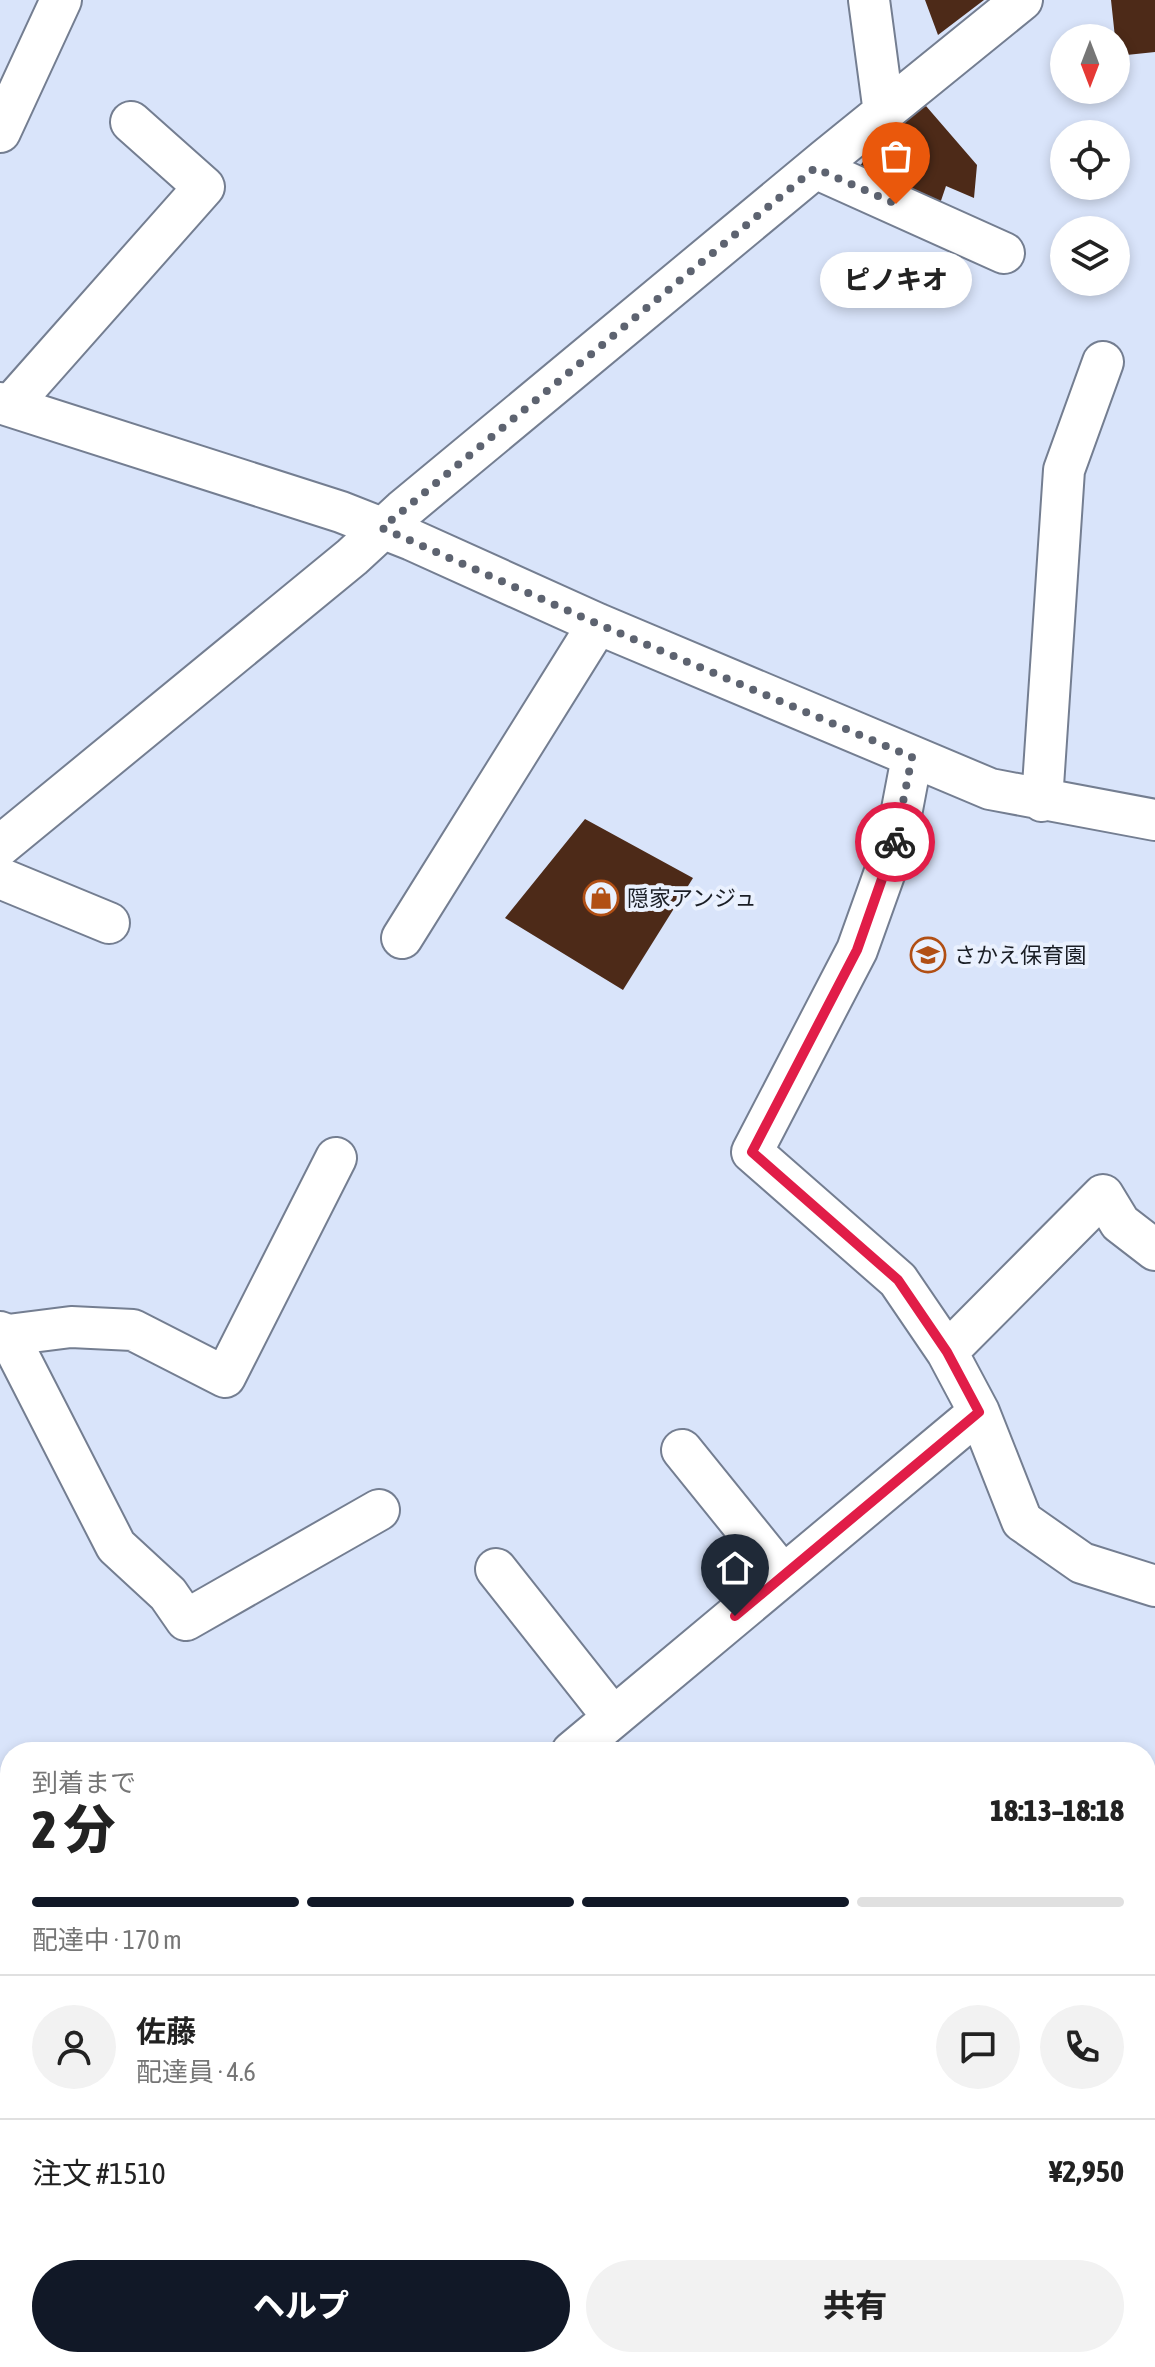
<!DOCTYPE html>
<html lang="ja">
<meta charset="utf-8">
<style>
body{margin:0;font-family:"Asap Condensed","Noto Sans JP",sans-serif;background:#f2f2f2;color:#222;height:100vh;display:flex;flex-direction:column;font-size:30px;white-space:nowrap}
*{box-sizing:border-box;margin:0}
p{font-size:26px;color:#767676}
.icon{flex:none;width:44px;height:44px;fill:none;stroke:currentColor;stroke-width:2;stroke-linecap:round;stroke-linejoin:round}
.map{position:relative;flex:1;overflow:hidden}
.side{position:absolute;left:0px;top:1742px;width:1156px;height:626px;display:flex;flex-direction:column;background:#fff;border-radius:32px 32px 0 0;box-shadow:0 4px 12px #0003}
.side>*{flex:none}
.needle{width:52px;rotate:180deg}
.controls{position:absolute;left:1050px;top:24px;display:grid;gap:16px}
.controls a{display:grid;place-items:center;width:80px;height:80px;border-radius:50%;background:#fff;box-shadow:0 4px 12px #0003;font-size:40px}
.pin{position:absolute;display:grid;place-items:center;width:68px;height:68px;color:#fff;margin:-82px -34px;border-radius:50% 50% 50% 0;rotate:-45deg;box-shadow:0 0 8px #0007}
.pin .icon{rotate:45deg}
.courier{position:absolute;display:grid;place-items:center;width:80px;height:80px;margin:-40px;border:6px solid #e11d48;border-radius:50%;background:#fff;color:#222;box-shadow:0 2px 10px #0007}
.bubble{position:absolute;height:56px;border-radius:28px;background:#fff;box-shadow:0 4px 12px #0003;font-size:26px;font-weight:800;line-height:56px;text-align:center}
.head em{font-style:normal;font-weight:800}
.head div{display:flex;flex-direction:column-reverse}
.head{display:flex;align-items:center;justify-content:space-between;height:136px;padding:0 32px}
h1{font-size:52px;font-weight:800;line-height:60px}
.bar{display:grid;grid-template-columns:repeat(4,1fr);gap:12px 8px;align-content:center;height:96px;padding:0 32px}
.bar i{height:10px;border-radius:6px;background:#e0e0e0}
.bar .active{background:#111827}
.bar p{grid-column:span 4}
.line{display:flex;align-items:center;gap:20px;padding:0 32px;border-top:2px solid #e0e0e0}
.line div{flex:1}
.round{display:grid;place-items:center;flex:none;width:84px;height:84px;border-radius:42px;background:#f2f2f2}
.button{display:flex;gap:16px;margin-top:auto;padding:16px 32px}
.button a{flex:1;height:92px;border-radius:48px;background:#111827;color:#fff;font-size:32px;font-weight:800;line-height:92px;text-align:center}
.button a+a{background:#f2f2f2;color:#222}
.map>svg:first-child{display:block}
.building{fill:#4d2a18}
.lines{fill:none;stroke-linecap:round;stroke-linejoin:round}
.street-casing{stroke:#747e91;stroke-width:44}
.street{stroke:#fff;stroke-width:40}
.done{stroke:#5d6370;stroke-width:8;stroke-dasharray:0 14.4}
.route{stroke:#e11d48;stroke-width:10}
.labels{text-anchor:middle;stroke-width:8;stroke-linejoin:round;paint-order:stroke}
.poi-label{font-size:22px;fill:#1a1e25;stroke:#eaf1fe;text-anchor:start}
</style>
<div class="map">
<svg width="1155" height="2367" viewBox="0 0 1155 2367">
<rect width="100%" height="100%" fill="#d9e4fa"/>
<path class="building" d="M 925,0 L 984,0 L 938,35 Z
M 1111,0 L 1155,0 L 1155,52 L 1117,56 Z
M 926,106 L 977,165 L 974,198 L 946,186 L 930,233 L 845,189 L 868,154 L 845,144 Z
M 585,819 L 693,878 L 623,990 L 505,918 Z"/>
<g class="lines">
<g class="street-casing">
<path id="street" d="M 869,0 L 884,113
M 0,132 L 61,0
M 815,168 L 1004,253
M 0,403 L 341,512 L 412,540 L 598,624 L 990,789 L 1155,820
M 10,406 L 204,187 L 131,122
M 912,757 L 896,841 L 857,950 L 752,1152 L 898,1280 L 947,1352 L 979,1412 L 1022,1521 L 1082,1563 L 1155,1586
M 1042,801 L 1064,470 L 1103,362
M 0,846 L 352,557 L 403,510 L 826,159 L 1022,0
M 0,878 L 109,923
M 402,938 L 598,624
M 0,1332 L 8,1335 L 116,1546 L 168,1594 L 186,1620 L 379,1510
M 8,1335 L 71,1327 L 133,1330 L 225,1377 L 336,1158
M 947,1352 L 1103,1195 L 1120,1223 L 1155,1250
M 682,1450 L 783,1575
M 496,1569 L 613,1717
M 572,1752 L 979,1412
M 0,2009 L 10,2012
M 1146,2325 L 1155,2319
M 180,2358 L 180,2367
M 608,2358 L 621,2367
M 1047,2358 L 1054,2367
M 396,2367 L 419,2358
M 1080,2367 L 1094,2358"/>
</g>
<use href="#street" class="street"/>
</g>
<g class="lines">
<path class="done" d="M 895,842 L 912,757 L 598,624 L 382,528 L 815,168 L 896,204"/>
<path class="route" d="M 735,1616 L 979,1412 L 947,1352 L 898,1280 L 752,1152 L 857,950 L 895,842"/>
</g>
<defs>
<g id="shop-ring" transform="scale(1.8)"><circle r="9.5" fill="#eaf1fe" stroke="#b14f14" stroke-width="1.5"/><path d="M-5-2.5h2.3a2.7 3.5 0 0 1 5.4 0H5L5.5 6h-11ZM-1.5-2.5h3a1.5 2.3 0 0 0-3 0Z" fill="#b14f14"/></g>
<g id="school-ring" transform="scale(1.8)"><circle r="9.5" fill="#eaf1fe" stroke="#b14f14" stroke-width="1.5"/><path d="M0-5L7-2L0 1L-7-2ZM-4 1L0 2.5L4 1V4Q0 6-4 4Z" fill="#b14f14"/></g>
</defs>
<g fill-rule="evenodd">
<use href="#shop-ring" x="601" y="898"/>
<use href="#school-ring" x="928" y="955"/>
</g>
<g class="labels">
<g class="poi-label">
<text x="627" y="906">隠家アンジュ</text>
<text x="954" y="963">さかえ保育園</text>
</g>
</g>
</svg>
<div class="controls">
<a><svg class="needle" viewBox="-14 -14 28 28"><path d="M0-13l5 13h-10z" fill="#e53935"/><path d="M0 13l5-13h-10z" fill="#767676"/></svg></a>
<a><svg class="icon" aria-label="locate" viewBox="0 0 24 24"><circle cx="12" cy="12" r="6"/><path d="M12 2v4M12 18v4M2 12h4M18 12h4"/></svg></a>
<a><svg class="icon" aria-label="layers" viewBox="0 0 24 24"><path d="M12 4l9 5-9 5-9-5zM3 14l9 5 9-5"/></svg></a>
</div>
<div class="pin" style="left:896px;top:204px;background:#ea580c"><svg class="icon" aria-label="bag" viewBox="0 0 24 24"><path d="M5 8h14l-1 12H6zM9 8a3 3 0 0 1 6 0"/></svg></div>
<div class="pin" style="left:735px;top:1616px;background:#1f2937"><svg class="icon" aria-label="home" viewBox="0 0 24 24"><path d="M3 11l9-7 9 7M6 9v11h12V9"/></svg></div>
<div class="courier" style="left:895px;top:842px"><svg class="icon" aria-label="bike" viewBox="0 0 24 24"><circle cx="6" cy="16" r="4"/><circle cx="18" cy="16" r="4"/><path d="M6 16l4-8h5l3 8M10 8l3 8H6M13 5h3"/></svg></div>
<div class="bubble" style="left:820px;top:252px;width:152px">ピノキオ</div>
<section class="side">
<div class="head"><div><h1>2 分</h1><p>到着まで</p></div><em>18:13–18:18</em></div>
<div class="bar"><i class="active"></i><i class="active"></i><i class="active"></i><i></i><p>配達中 · 170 m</p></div>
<div class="line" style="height:144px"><a class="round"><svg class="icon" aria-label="person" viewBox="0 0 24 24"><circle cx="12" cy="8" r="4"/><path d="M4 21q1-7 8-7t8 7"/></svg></a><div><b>佐藤</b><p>配達員 · 4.6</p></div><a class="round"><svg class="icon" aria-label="chat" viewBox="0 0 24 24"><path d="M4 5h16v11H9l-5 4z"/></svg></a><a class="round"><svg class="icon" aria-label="phone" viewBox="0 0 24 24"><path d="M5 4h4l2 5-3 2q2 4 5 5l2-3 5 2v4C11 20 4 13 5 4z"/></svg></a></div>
<div class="line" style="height:104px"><div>注文 #1510</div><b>¥2,950</b></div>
<div class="button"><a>ヘルプ</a><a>共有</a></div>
</section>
</div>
